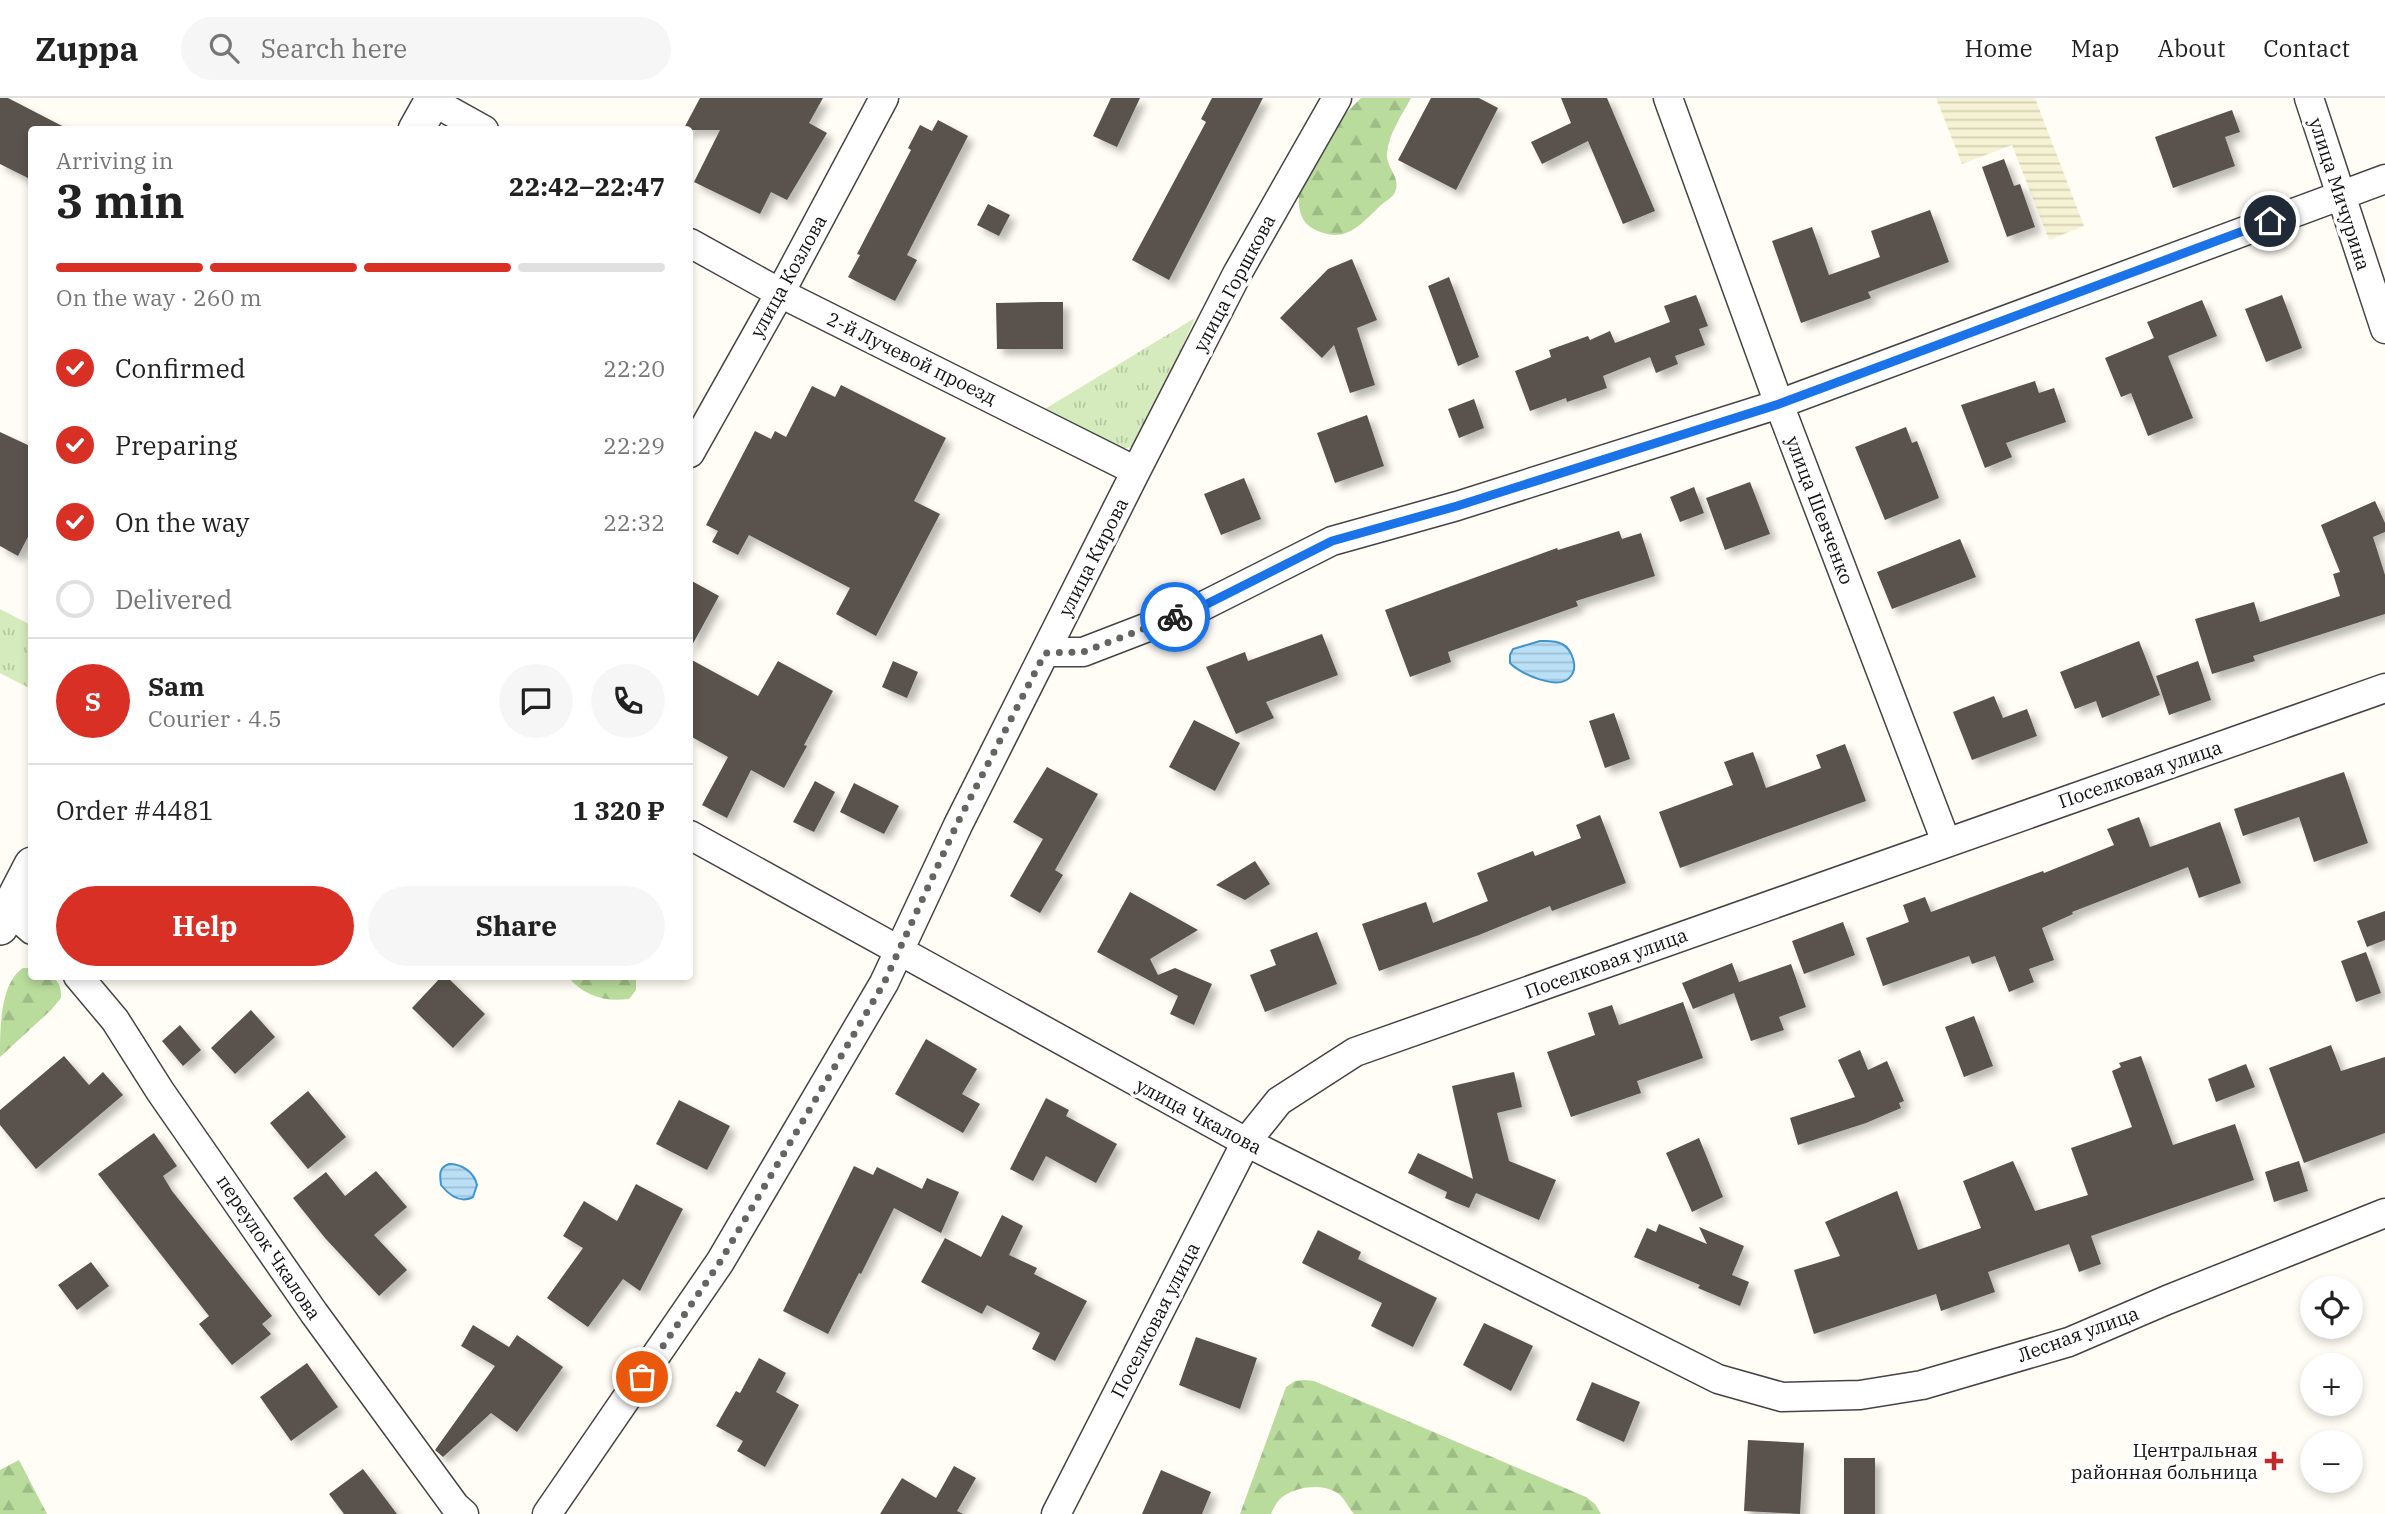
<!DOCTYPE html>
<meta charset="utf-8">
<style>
body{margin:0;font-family:"IBM Plex Serif",serif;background:#f6f6f6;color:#222;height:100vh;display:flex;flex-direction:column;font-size:26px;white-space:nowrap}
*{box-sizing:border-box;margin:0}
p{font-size:23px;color:#767676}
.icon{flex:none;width:38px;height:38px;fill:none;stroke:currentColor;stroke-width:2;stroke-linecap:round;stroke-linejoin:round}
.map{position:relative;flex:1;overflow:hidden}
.details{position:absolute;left:28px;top:28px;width:665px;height:854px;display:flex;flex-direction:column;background:#fff;border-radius:7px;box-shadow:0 4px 10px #0003}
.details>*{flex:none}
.controls{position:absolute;left:2300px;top:1178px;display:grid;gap:14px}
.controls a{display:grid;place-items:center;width:63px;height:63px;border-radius:50%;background:#fff;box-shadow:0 4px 10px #0003;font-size:35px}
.pin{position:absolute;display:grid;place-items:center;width:60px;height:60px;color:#fff;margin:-30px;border:4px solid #fff;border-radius:50%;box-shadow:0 2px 7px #0007}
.courier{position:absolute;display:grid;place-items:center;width:70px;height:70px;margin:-35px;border:5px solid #1a73e8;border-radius:50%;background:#fff;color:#222;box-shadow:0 2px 9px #0007}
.summary em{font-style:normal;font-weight:700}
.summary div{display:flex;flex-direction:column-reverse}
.summary{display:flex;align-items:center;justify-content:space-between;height:119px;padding:0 28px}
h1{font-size:46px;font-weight:700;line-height:52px}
.bar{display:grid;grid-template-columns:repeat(4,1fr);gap:10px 7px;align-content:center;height:84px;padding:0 28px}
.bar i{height:9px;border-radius:5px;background:#e0e0e0}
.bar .active{background:#d93025}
.bar p{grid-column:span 4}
.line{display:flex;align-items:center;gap:18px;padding:0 28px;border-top:2px solid #e0e0e0}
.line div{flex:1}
.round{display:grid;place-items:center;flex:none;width:74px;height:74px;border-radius:37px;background:#f6f6f6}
ol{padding:0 28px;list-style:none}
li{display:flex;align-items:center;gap:21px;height:77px}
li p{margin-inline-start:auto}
li .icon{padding:7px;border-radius:50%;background:#d93025;color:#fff;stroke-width:4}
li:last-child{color:#767676}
li i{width:38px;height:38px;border:4px solid #e0e0e0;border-radius:50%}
.action{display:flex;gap:14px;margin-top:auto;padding:14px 28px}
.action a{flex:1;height:80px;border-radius:42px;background:#d93025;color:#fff;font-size:28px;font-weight:700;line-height:80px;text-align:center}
.action a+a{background:#f6f6f6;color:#222}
header{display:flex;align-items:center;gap:42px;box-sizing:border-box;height:98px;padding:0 35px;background:#fff;border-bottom:2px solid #e0e0e0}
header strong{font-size:33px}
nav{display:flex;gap:38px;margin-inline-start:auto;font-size:24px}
.search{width:490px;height:63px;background:#f6f6f6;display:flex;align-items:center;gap:18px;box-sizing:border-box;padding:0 24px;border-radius:38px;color:#767676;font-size:26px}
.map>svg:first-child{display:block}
.farmland{fill:url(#farmland-rules)}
.grass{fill:url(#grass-tufts)}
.forest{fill:url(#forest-firs)}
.water{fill:url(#water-rules);stroke:#3f96cf;stroke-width:2}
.building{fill:#5a524d;filter:url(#shadow)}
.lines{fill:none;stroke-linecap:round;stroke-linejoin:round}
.minor-casing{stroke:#444;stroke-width:31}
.tertiary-casing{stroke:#444;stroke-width:38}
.minor{stroke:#fff;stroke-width:28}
.tertiary{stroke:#fff;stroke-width:35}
.done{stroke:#646461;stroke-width:7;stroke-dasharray:0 12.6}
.route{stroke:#1a73e8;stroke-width:9}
.poi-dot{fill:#c4262e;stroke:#fff;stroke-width:2.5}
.labels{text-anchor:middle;stroke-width:7;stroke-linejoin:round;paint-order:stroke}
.street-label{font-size:19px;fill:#111;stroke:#fff}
.poi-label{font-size:19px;fill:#111;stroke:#fff;text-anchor:end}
</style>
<header>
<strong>Zuppa</strong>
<div class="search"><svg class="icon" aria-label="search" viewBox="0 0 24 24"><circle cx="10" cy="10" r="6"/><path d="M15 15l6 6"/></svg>Search here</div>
<nav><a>Home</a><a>Map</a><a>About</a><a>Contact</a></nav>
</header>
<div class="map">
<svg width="2385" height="1416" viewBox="0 0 2385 1416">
<defs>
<pattern id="farmland-rules" width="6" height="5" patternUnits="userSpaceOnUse" patternTransform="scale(1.75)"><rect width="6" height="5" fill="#f6f3d4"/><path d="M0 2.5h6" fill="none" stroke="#d2cfb5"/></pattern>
<pattern id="grass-tufts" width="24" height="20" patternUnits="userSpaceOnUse" patternTransform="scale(1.75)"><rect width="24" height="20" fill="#d5ebbd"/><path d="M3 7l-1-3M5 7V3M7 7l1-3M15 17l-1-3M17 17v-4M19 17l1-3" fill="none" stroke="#b6c8a1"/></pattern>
<pattern id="forest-firs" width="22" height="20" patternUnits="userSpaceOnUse" patternTransform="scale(1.75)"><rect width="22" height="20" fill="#b9dc9c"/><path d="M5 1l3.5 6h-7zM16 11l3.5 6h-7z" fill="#9ebc85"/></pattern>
<pattern id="water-rules" width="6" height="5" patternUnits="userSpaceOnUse" patternTransform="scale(1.75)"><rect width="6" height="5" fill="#b9e0f7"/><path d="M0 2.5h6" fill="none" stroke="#9ebfd3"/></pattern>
<filter id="shadow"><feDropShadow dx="6" dy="6" stdDeviation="3.5" flood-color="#0004"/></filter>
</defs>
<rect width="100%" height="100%" fill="#fffdf5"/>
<path class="farmland" d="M 1936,0 L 2035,0 L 2084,128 L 2049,142 L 2012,47 L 1962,66 Z"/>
<path class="grass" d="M 1195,220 L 1144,336 L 1134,348 L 1118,352 L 1040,314 Z
M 0,511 L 31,527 L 31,591 L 0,575 Z"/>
<path class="forest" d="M 1361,0 L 1411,0 C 1402,17 1389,35 1387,55 C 1385,70 1403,80 1394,96 C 1391,101 1382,105 1378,110 C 1357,130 1343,147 1312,130 C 1300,123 1298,109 1299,97 L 1337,24 Z
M 23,870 L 31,870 L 32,878 C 50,878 62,878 61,900 L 51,912 L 0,959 C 0,931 0,885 23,870 Z
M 568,879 L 636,879 L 636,892 L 629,901 C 605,904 584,898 568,879 Z
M 1305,1282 L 1314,1283 L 1586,1399 L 1595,1406 L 1601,1416 L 1354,1416 C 1349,1410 1345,1402 1340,1397 C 1325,1384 1294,1388 1280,1401 C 1276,1405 1273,1411 1271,1416 L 1240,1416 L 1286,1289 L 1295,1283 Z
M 19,1362 L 47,1416 L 0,1416 L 0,1372 Z"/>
<path class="water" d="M 1540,543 C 1547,543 1555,542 1562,546 C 1572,551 1579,570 1570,579 C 1559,593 1520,576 1510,565 L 1510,557 L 1513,551 Z
M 449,1066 C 462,1066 474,1074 477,1087 L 473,1099 C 460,1106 449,1097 441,1087 C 440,1077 438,1070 449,1066 Z"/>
<path class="building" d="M 0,0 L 8,0 L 70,32 L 32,32 L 32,82 L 0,66 Z
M 700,0 L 823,0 L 809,25 L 827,35 L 787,102 L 771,94 L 760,116 L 694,84 L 720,32 L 683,32 Z
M 1111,0 L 1140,0 L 1117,49 L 1093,38 Z
M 1212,0 L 1263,0 L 1169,182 L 1132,162 L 1206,24 L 1201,21 Z
M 1431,0 L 1479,0 L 1498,10 L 1456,92 L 1398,62 Z
M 1561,0 L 1607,0 L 1655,113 L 1623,126 L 1588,43 L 1542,66 L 1531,44 L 1571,25 Z
M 2232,12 L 2240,34 L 2225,39 L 2235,68 L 2173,90 L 2155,39 Z
M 938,22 L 968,38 L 907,157 L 917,162 L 895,203 L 848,179 L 860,157 L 857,156 L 911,52 L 908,50 L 920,27 L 932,33 Z
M 2004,61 L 2014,88 L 2020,86 L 2035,129 L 2007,139 L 1982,69 Z
M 988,106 L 1010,117 L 999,138 L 977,127 Z
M 1930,112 L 1949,164 L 1868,194 L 1871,200 L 1801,225 L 1772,143 L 1812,129 L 1829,177 L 1880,159 L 1871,133 Z
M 1352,161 L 1377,222 L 1357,230 L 1375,287 L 1350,295 L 1334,247 L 1322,260 L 1280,220 L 1328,171 Z
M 1449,179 L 1479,259 L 1458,268 L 1428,188 Z
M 1696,197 L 1708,228 L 1699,231 L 1705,247 L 1675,258 L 1678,266 L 1656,275 L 1650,259 L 1603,278 L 1607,290 L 1567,304 L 1566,300 L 1530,313 L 1515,273 L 1551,259 L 1549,252 L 1588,238 L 1590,242 L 1610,233 L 1615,245 L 1670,224 L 1664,208 Z
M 2282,197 L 2302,250 L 2266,264 L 2245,211 Z
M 2202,202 L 2217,238 L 2168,258 L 2193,320 L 2148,338 L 2131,295 L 2121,299 L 2105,260 L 2154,240 L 2147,224 Z
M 1042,204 L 1063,204 L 1063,251 L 997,251 L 996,205 Z
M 2035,283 L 2039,295 L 2054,290 L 2066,324 L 2006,345 L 2012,359 L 1985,370 L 1961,307 Z
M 841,287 L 946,340 L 914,403 L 940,416 L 876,538 L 836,516 L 850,490 L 749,437 L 738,457 L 712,444 L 718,433 L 706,427 L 755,333 L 771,341 L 775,333 L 786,339 L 812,288 L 835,299 Z
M 1474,301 L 1484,330 L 1459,340 L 1448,311 Z
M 1367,317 L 1384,368 L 1335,385 L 1317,335 Z
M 1906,329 L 1912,345 L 1917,343 L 1939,400 L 1885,422 L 1855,349 Z
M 0,334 L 32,349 L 32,431 L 18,458 L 0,448 Z
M 1244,380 L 1261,421 L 1221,437 L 1204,396 Z
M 1750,384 L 1770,436 L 1725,452 L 1706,400 Z
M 1694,389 L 1704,415 L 1680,424 L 1670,399 Z
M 2375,403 L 2385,425 L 2385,434 L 2373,439 L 2385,477 L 2385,516 L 2253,558 L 2255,563 L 2212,576 L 2195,521 L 2254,504 L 2260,524 L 2340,498 L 2333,476 L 2340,474 L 2321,427 Z
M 1619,433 L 1622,441 L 1641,435 L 1655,478 L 1576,503 L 1578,508 L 1448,554 L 1451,564 L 1410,579 L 1385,512 L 1557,450 L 1558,452 Z
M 1960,441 L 1976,479 L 1892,511 L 1877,474 Z
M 690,482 L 719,498 L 690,551 Z
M 1322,536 L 1338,577 L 1266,604 L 1274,620 L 1236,636 L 1206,569 L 1245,554 L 1248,563 Z
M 2139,543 L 2160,597 L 2102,620 L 2096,603 L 2075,611 L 2060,574 Z
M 690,561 L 758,598 L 778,563 L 833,593 L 804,647 L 807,648 L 784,690 L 751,672 L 727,720 L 702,707 L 728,659 L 690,638 Z
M 893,563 L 918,574 L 907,600 L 882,589 Z
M 2198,563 L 2211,602 L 2169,617 L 2156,578 Z
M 1994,598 L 2003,620 L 2027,611 L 2037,638 L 1972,662 L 1953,614 Z
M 1614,615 L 1630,661 L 1605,670 L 1589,623 Z
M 1194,622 L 1240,645 L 1215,693 L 1169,669 Z
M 1845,646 L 1866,703 L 1680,770 L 1659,714 L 1733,687 L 1724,664 L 1753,654 L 1766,690 L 1821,670 L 1816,657 Z
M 1047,669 L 1098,696 L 1055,772 L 1063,777 L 1040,815 L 1010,798 L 1043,741 L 1013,724 Z
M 2344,674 L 2368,745 L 2314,764 L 2299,719 L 2243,738 L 2234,711 Z
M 815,683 L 835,694 L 814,734 L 793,724 Z
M 854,685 L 899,708 L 884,736 L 840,714 Z
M 1600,717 L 1626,785 L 1552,813 L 1550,808 L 1479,837 L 1379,873 L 1362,826 L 1426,804 L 1433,825 L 1488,803 L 1477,775 L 1533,753 L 1535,758 L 1581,740 L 1576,727 Z
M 2139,719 L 2150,749 L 2220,724 L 2241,785 L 2199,800 L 2188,769 L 2072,814 L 2073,816 L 2042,830 L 2054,862 L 2029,871 L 2034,884 L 2009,894 L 1995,858 L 1972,866 L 1969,858 L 1883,888 L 1866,840 L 1909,824 L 1903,807 L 1925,799 L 1931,814 L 2043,773 L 2044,775 L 2114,747 L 2107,731 Z
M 1255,763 L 1270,786 L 1245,802 L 1216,787 Z
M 1130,794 L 1198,832 L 1150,861 L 1158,877 L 1175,870 L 1212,886 L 1194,927 L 1170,916 L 1178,898 L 1097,854 Z
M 2385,813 L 2385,842 L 2367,849 L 2357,823 Z
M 1843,824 L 1855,857 L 1804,876 L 1792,843 Z
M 1317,834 L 1337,886 L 1265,914 L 1250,877 L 1276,867 L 1270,852 Z
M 2366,854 L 2381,895 L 2356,904 L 2341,863 Z
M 1732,865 L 1739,884 L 1791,866 L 1806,909 L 1779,919 L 1784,932 L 1751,943 L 1734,895 L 1693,911 L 1682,885 Z
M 442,878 L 446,878 L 485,916 L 453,950 L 412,910 Z
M 1683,904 L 1703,960 L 1637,983 L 1641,995 L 1571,1019 L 1547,954 L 1595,937 L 1588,915 L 1612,907 L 1619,927 Z
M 251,912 L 275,939 L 235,976 L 211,950 Z
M 1974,918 L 1993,968 L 1964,979 L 1945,929 Z
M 180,927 L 201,952 L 183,968 L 162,943 Z
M 926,941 L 977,971 L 962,996 L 980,1006 L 963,1035 L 895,996 Z
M 2331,947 L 2341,973 L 2385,959 L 2385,1035 L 2304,1065 L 2269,970 Z
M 1860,952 L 1868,972 L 1887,963 L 1904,1003 L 1899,1005 L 1901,1010 L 1866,1025 L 1798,1047 L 1790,1020 L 1855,999 L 1838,962 Z
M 64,958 L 89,987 L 103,974 L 123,997 L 36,1071 L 0,1027 L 0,1012 Z
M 2141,958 L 2173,1047 L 2235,1026 L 2254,1082 L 2091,1138 L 2101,1166 L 2079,1174 L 2069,1146 L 1988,1174 L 1995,1194 L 1941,1213 L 1936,1196 L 1814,1236 L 1794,1172 L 1840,1158 L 1825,1124 L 1897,1093 L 1918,1152 L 1981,1130 L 1963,1083 L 2013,1063 L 2035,1113 L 2088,1097 L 2071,1050 L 2132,1029 L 2112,973 L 2121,969 L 2119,965 Z
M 2246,966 L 2255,989 L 2216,1004 L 2208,981 Z
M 1514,974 L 1522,1009 L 1497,1015 L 1509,1063 L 1556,1082 L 1539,1122 L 1476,1095 L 1469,1110 L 1445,1100 L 1447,1094 L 1408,1075 L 1418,1055 L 1473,1081 L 1452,988 Z
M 308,993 L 346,1039 L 308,1071 L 270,1025 Z
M 1046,1000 L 1069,1012 L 1066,1018 L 1117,1046 L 1096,1085 L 1046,1058 L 1033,1083 L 1010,1071 Z
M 679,1002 L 730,1028 L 707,1072 L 656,1046 Z
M 154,1035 L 177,1068 L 163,1078 L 172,1093 L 272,1218 L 262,1226 L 271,1236 L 232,1267 L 199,1226 L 209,1218 L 98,1076 Z
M 1699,1040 L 1723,1099 L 1692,1114 L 1666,1055 Z
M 2299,1063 L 2308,1093 L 2274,1104 L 2265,1074 Z
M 854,1068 L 873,1077 L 877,1069 L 922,1091 L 927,1080 L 959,1094 L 941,1135 L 894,1110 L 861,1176 L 859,1175 L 828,1236 L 783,1213 Z
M 376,1073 L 407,1109 L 374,1137 L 407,1172 L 379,1198 L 325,1140 L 293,1100 L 326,1074 L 345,1098 Z
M 636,1086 L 683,1111 L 640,1193 L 623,1181 L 588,1229 L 547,1200 L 583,1150 L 563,1138 L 584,1103 L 617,1123 Z
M 1002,1117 L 1023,1128 L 1009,1157 L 1037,1170 L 1034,1176 L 1087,1203 L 1055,1263 L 1032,1251 L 1040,1235 L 987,1207 L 982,1216 L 921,1184 L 945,1140 L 981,1159 Z
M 1659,1126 L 1707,1146 L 1699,1129 L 1744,1148 L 1732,1177 L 1749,1184 L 1740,1208 L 1698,1190 L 1700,1187 L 1634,1159 L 1647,1130 L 1656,1134 Z
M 1318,1132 L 1361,1154 L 1358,1161 L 1437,1200 L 1413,1249 L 1371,1228 L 1382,1205 L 1302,1165 Z
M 91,1164 L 109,1188 L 77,1212 L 58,1187 Z
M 1484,1225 L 1533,1248 L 1511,1293 L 1463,1267 Z
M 473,1227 L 509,1249 L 517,1237 L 563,1269 L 517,1334 L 491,1315 L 443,1359 L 435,1352 L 495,1268 L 461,1248 Z
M 1196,1239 L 1257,1260 L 1240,1311 L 1179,1287 Z
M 759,1260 L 786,1275 L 776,1294 L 799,1307 L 765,1369 L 737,1353 L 743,1343 L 716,1328 L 736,1293 L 740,1295 Z
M 307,1265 L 338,1309 L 291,1343 L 260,1299 Z
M 1592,1284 L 1640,1304 L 1624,1344 L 1576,1322 Z
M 1748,1342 L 1804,1345 L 1800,1416 L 1744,1413 Z
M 1844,1360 L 1875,1360 L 1875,1416 L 1844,1416 Z
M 954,1368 L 976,1380 L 957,1413 L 963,1416 L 880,1416 L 902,1380 L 936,1400 Z
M 363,1371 L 397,1416 L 344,1416 L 329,1396 Z
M 1161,1372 L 1211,1394 L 1202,1416 L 1142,1416 Z"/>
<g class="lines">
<g class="minor-casing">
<path id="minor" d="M 1668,0 L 1779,306 L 1946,744
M 2309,0 L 2385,231
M 432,3 L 484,32
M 690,145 L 780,195 L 1136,373
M 690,355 L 780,195 L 884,0
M 1045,554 L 1083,554 L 1205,507 L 1332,443 L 1457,408 L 1779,306 L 2385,81
M 690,737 L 1246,1044 L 1718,1281 L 1782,1299 L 1860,1297 L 1922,1287 L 2069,1244 L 2167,1202 L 2385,1115
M 9,812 L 32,832
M 78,878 L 115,922 L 160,993 L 314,1215 L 455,1408 L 464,1416
M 547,1416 L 720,1164 L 884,885 L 958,727 L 1136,373 L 1237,176 L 1337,0
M 1056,1416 L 1246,1044 L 1279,1003 L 1355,954 L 2385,590"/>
</g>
<g class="tertiary-casing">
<path id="tertiary" d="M 416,32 L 434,0
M 0,829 L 32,767"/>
</g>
<use href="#minor" class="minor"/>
<use href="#tertiary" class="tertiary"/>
</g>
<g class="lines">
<path class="done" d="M 642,1279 L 720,1164 L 884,885 L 957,726 L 1045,555 L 1083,554 L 1175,519"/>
<path class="route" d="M 1175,519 L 1205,507 L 1332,443 L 1457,408 L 1779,306 L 2270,123"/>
</g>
<path class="poi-dot" d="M2270.5 1352.5h7v7h7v7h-7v7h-7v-7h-7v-7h7z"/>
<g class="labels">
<g class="street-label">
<text transform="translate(2340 96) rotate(72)" y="7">улица Мичурина</text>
<text transform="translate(788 178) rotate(-61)" y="7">улица Козлова</text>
<text transform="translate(1234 185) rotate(-62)" y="7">улица Горшкова</text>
<text transform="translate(912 260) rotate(26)" y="7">2-й Лучевой проезд</text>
<text transform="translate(1820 412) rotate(69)" y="7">улица Шевченко</text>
<text transform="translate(1093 459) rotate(-63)" y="7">улица Кирова</text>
<text transform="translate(2140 676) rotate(-19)" y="7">Поселковая улица</text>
<text transform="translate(1606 865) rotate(-20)" y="7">Поселковая улица</text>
<text transform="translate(1199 1018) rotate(28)" y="7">улица Чкалова</text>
<text transform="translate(269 1149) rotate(56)" y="7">переулок Чкалова</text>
<text transform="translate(1155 1222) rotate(-63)" y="7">Поселковая улица</text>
<text transform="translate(2078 1236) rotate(-20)" y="7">Лесная улица</text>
</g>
<g class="poi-label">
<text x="2258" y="1359">Центральная<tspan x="2258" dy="22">районная больница</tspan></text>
</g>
</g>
</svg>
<div class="controls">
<a><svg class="icon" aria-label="locate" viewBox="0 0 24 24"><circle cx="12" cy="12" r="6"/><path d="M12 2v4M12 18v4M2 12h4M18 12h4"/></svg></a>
<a>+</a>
<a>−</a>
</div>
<div class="pin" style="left:642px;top:1279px;background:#ea580c"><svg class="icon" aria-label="bag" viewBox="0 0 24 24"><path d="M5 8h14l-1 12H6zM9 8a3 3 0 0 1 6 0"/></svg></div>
<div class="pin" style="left:2270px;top:123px;background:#1f2937"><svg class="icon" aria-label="home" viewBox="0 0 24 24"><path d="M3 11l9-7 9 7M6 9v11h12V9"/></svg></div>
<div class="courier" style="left:1175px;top:519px"><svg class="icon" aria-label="bike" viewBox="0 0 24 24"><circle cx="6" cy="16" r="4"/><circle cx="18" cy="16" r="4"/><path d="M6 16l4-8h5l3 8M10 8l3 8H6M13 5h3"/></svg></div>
<section class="details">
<div class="summary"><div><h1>3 min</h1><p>Arriving in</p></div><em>22:42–22:47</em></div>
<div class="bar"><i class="active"></i><i class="active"></i><i class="active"></i><i></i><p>On the way · 260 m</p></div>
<ol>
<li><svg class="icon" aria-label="check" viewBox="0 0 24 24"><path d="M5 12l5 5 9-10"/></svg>Confirmed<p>22:20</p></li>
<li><svg class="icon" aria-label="check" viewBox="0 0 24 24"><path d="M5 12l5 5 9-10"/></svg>Preparing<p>22:29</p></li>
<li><svg class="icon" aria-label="check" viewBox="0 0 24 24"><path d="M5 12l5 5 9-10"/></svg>On the way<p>22:32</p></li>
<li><i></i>Delivered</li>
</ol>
<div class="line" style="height:126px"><b class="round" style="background:#d93025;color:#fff">S</b><div><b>Sam</b><p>Courier · 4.5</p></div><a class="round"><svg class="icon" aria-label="chat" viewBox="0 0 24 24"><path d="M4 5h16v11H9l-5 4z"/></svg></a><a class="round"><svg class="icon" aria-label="phone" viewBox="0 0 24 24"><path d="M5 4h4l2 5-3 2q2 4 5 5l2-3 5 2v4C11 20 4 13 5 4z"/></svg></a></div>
<div class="line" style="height:91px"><div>Order #4481</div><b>1 320 ₽</b></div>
<div class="action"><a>Help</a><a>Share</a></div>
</section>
</div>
